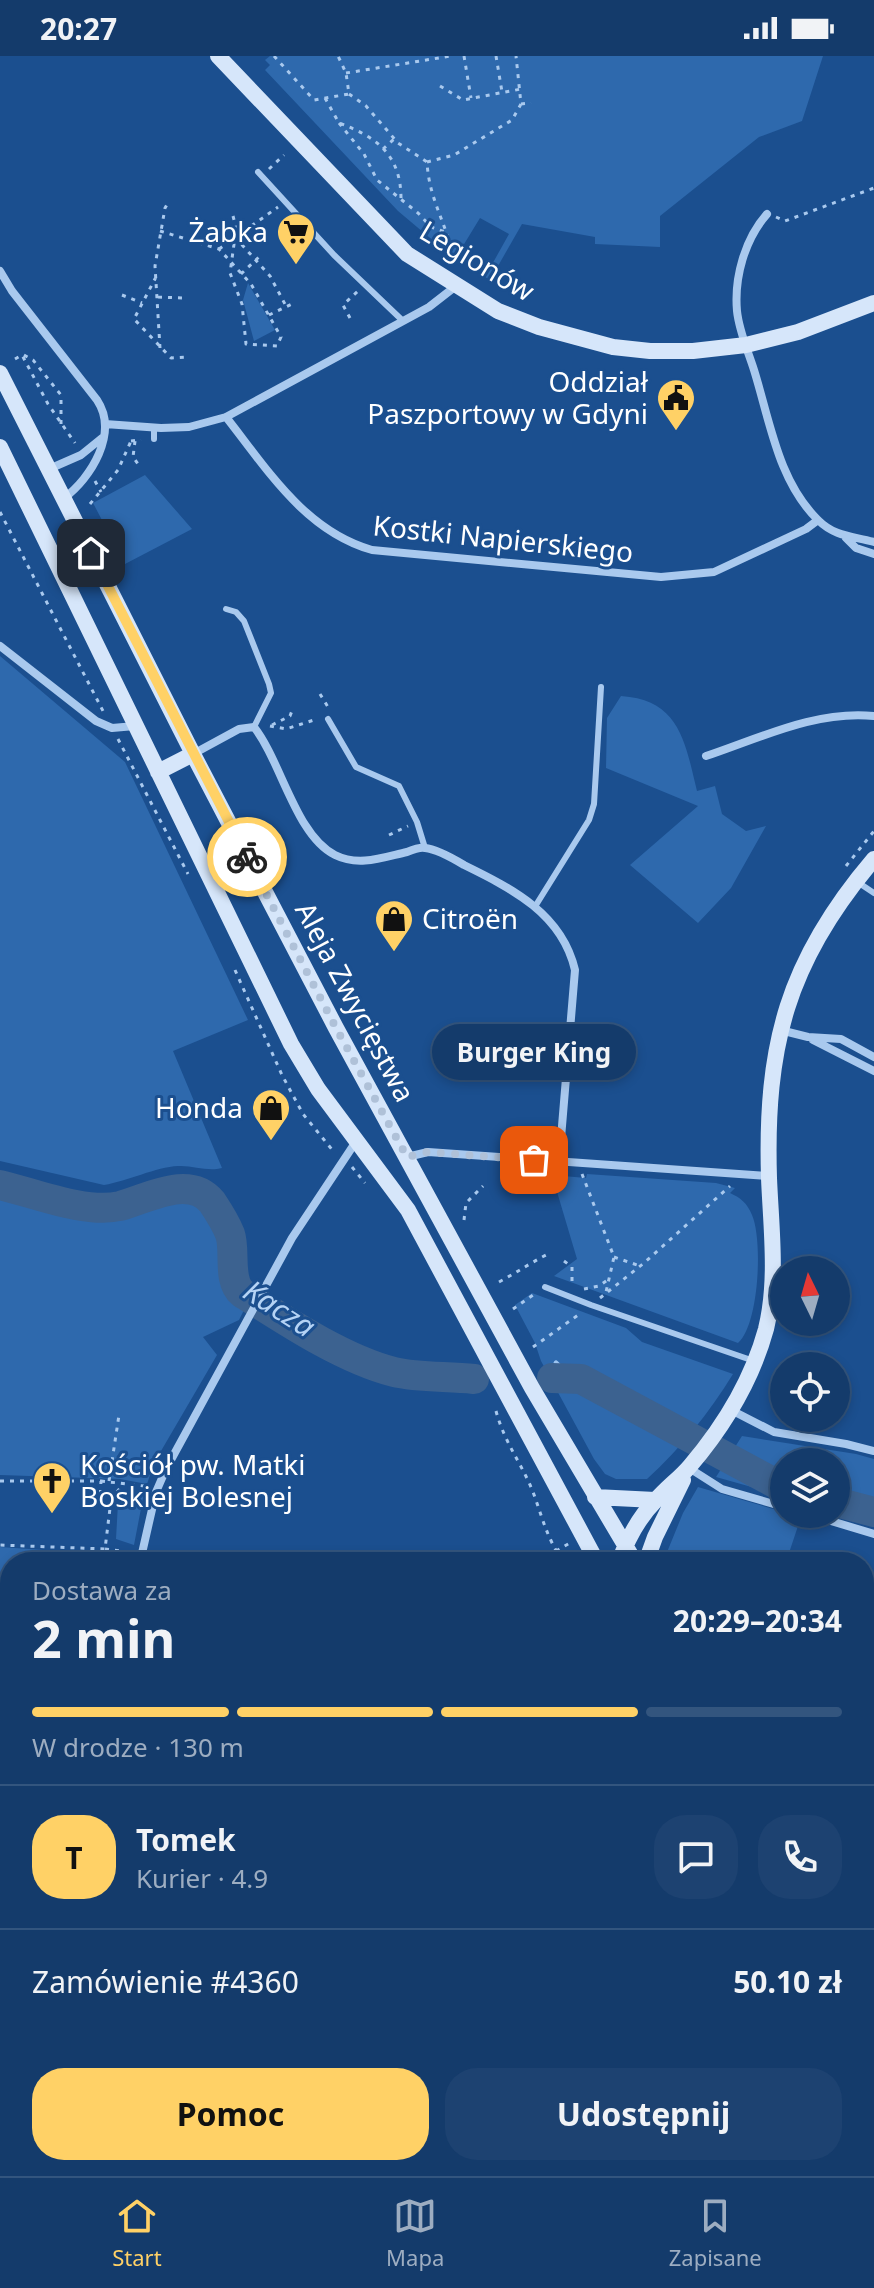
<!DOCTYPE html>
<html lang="pl">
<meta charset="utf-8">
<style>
body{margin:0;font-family:"Noto Sans",sans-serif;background:#1d4271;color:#f1f3f6;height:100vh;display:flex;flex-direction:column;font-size:30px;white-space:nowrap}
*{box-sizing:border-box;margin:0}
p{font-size:26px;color:#9dadc1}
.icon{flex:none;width:44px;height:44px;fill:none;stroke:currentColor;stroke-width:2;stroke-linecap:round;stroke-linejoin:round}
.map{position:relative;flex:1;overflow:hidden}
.side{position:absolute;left:0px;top:1496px;width:874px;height:624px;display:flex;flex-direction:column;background:#143b6b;border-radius:32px 32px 0 0;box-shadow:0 4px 12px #0003,0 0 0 2px #33557e}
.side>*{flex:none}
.needle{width:52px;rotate:355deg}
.buttons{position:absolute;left:770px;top:1200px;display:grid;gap:16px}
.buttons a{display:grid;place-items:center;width:80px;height:80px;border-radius:50%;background:#143b6b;box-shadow:0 4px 12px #0003,0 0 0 2px #33557e;font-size:40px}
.pin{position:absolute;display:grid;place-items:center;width:68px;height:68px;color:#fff;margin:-34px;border-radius:16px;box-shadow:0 4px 12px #0006}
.courier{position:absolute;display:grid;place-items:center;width:80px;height:80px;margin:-40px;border:6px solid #ffd166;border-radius:50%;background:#fff;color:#222;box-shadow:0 2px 10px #0007}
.bubble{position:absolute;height:56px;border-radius:28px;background:#143b6b;box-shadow:0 4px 12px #0003,0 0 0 2px #33557e;font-size:26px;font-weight:700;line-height:56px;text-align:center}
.summary em{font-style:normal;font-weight:700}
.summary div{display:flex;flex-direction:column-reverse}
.summary{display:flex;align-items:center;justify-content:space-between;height:136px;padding:0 32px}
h1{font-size:52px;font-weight:700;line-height:60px}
.bar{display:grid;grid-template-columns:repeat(4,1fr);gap:12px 8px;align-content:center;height:96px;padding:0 32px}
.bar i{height:10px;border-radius:6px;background:#33557e}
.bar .active{background:#ffd166}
.bar p{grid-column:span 4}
.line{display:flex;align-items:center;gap:20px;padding:0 32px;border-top:2px solid #33557e}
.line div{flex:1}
.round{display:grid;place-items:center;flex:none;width:84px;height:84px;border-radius:32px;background:#1d4271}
.cta{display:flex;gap:16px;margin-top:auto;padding:16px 32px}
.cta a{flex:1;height:92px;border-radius:32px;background:#ffd166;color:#111;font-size:32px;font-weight:700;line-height:92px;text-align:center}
.cta a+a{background:#1d4271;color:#f1f3f6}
.status{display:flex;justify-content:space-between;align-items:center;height:56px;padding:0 40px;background:#143b6b;direction:ltr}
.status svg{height:22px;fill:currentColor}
.dock{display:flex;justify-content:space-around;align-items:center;height:112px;border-top:2px solid #33557e;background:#143b6b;font-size:22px;color:#9dadc1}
.dock a{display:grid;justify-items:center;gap:4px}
.dock .active{color:#ffd166}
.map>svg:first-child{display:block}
.green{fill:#2e69ad}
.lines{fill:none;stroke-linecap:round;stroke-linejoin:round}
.stream{stroke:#9cc4f0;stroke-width:5}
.river{stroke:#3c6290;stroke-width:30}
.path{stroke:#a9c9ee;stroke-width:3;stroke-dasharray:4 6;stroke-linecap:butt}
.lane{stroke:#a9c9ee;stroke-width:6}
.street{stroke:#a9c9ee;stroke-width:8}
.secondary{stroke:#d6e6fa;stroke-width:16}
.primary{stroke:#f0f6ff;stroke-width:20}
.rail-casing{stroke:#fff;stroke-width:8}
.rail{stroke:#1b4f8f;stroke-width:5;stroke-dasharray:15;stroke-linecap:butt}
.done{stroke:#afc1d8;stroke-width:8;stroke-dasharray:0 14.4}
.route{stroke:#ffd166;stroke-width:10}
.labels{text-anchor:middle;stroke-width:6;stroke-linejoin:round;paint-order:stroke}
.poi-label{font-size:28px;fill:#fff;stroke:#1b4f8f;text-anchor:end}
.street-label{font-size:28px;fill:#fff;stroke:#1b4f8f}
.water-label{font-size:30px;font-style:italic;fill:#b5d3f5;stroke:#1b4f8f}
</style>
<div class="status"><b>20:27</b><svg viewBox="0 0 49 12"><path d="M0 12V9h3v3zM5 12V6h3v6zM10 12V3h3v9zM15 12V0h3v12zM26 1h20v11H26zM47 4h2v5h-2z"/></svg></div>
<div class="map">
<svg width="874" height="2120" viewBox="0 0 874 2120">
<rect width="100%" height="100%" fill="#1b4f8f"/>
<path class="green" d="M 270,0 L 823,0 L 802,65 L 759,81 L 660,160 L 660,191 L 595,188 L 595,181 L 522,168 L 490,224 L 485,221 L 509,178 L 480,162 L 455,203 L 398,155 L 265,14 L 270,9 L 265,4 Z
M 248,227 L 275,274 L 254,285 L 243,244 Z
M 145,419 L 192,473 L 125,508 L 93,447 Z
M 0,600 L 125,706 L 248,964 L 173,995 L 222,1112 C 207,1116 193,1109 178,1110 C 156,1111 128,1125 104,1129 L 0,1105 Z
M 621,640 C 680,644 685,686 697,735 L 715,730 L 722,758 L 746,775 L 766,770 L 731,832 L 698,867 L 630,809 L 698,750 L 606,712 L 607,662 Z
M 587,1118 L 716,1127 L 735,1132 L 730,1137 C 741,1142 747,1147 752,1159 C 763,1184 759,1269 738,1287 L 554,1220 L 577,1203 L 552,1119 L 586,1122 Z
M 0,1137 L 95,1156 L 115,1157 L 193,1138 L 214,1156 L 228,1182 L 229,1226 L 234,1238 L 248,1246 L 239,1264 L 203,1281 L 217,1299 L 154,1407 L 147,1428 L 120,1423 L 0,1419 Z
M 532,1237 L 626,1272 L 642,1286 L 733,1318 C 709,1357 681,1392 647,1423 L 616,1423 L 605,1418 L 594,1403 L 541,1305 L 535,1287 L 515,1249 Z
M 742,1380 L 856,1398 L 874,1403 L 874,1461 L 836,1452 L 836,1406 L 784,1406 L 784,1440 L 716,1421 Z
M 698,1431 L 801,1461 L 786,1506 L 663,1506 L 683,1457 Z
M 134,1436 L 144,1437 L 134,1489 L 116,1483 L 118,1447 L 123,1439 Z
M 0,1491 L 131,1500 L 130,1506 L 10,1506 L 10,1614 L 0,1612 Z
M 0,1624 L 10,1626 L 10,1674 L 4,1690 L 10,1692 L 10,1743 L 0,1727 Z"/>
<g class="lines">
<path class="stream" d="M 556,1307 L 572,1323"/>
<path class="river" d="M 0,1129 C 34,1137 86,1158 120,1150 C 147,1143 189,1118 212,1146 C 218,1155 226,1168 230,1178 C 236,1195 227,1224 242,1237 C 286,1265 343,1303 394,1316 C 419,1322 448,1320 474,1323
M 552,1322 L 581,1323 L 784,1432
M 836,1446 L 874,1456"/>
<path class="path" d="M 274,0 L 314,44 L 349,38 L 346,17 L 338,0
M 464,0 L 471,42
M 496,0 L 502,36
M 346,17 L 451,0
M 440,30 L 463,44 L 521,33
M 349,38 L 366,50 L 398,87 L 427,106 C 429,145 448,169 454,206
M 325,42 L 339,67 C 377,81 401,99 401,143
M 521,48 L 531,47
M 339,67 L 364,98 L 377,124 L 418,157 L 431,171 L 445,176
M 383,93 L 394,83
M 427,106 L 454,99 L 512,64 L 521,48 L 516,0
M 269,113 L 284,99
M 233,160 L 238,179
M 776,161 L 785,165 L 874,132
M 160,175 L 219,193 L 251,228 L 281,281 L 277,290 L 246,288 L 242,248 L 230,217 L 235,181
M 235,181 L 270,220 L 286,250
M 219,193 L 278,151
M 241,218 L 261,199
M 156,221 L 134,263 L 171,302 L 188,301
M 122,239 L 142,247
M 158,241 L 182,242
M 269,259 L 294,247
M 350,262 L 343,249 L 358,235
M 160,292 L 155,210 L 165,152 L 169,145
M 24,299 L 33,304 L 61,339 L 61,368
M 15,303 L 22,299 L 48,348 L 75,387
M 131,385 L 141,384
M 135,385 L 133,401 L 138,408
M 95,425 L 101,436
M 90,448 L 118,414 L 131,385
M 0,456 L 103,655
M 320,638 L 328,651
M 272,669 L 290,660 L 293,652
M 270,670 L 286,673 L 317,663
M 118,683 L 188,818
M 389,779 L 408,770
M 846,810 L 874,775
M 235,914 L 282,1019 L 303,1058 L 334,1096
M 352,1111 L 365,1127
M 582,1118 L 614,1201 L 606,1236
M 548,1136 L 564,1118
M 464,1164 L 466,1147 L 483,1130
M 614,1201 L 640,1210
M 564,1205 L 572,1211 L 572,1230
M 499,1226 C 516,1217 530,1207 548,1198 L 546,1195
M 584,1233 L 599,1230 L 609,1223
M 600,1242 L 644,1207 L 730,1130
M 513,1253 L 536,1237
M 533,1291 L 581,1257
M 496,1355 C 505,1388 521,1406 533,1436 C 543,1463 546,1480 563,1506
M 0,1425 L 101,1425 L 100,1443 L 111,1444 L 105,1493 L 0,1489
M 101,1425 L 144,1430
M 109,1425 L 119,1359
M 111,1444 L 123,1428
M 105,1493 L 129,1496
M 556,1495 L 570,1487
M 0,1620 L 10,1622
M 864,1877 L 874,1887
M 57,2110 L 77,2120"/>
<path class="lane" d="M 258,116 L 334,199 L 403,265
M 154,372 L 154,383
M 226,553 L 236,556 L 244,565 L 269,628 L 271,637 L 254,671
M 328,663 L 356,711 L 399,730 L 417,766 L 425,792
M 859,827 L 874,837
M 536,849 L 589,764 L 594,748 L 601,631
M 545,1231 L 591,1249 L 754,1305"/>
<path class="street" d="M 767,158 C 745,183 734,221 737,255 C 739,275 748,295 754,314 C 770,365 778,425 818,464 C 835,481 853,480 874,486
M 0,215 L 12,235 L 97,344 C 119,377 91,422 64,442
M 226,361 C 267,413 305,475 372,494 L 661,521 L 714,516 L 806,473 L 818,464
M 105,368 L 161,372 L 189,371 L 226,361 L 429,251 L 456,230
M 49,413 L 81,399 L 102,382
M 846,482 L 856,492 L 874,498
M 0,590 L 96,665 L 112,672 L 135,670
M 193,698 L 239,673 L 254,671 C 281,705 296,780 335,799 C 359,811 384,801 407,796 C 412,794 420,791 425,792 C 437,793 454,803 464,809 C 513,833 562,858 575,914 L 559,1106
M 706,700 C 760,682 816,654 874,660
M 780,974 L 808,981 L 841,983 L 874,1001
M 813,984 L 874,1015
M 407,1101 L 428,1096 L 768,1120
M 731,1354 L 774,1376 L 846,1388 L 874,1395
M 689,1412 L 722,1433 L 784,1451
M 808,1458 L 874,1478
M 141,1498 L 171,1506
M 140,1506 L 156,1436 L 166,1413 L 292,1182 L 357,1084
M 286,2110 L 292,2120
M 644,2110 L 651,2120"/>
<path class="secondary" d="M 218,0 L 407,198 L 498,255 L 539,271 L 613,291 L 650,295 L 693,295 L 746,289 L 798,276 L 874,247
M 0,317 L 193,698 L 336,972 L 532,1332 L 635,1506
M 0,391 L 291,988 L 318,1033 L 408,1154 L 597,1506
M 158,716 L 193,698
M 595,1441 L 655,1444
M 619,1506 C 627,1484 639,1461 656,1444 C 666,1432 680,1422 690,1410 C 724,1370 752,1324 766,1273 C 778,1224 771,1172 769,1122 C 765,990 787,905 874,803
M 646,1506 L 655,1481 L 683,1424"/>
<path class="primary" d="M 864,1804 L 874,1815
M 0,1837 L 10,1831
M 864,1845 L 874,1854"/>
<g class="rail-casing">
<path id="rail" d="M 0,1760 L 10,1777
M 0,1781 L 10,1797
M 0,1807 L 10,1824
M 0,1827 L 10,1844
M 187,2110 L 193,2120
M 215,2110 L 221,2120"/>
</g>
<use href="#rail" class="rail"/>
</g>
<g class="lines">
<path class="done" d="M 247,801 L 336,972 L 407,1101 L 428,1096 L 534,1104"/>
<path class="route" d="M 91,497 L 247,801"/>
</g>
<defs>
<g id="supermarket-pin" transform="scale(2)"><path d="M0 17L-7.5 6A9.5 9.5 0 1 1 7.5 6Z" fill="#ffd166" stroke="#1b4f8f"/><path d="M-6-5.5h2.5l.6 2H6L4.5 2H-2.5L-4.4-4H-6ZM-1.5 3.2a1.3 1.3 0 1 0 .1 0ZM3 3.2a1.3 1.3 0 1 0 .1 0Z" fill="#111"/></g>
<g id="civic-pin" transform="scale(2)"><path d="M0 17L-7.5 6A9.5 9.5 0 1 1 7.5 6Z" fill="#ffd166" stroke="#1b4f8f"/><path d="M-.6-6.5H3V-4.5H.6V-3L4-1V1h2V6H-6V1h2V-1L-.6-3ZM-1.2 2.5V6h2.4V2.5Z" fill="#111"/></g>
<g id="shop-pin" transform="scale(2)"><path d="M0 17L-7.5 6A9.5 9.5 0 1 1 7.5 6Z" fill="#ffd166" stroke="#1b4f8f"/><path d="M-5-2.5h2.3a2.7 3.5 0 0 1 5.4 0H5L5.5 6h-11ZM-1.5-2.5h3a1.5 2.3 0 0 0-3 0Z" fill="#111"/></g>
<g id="church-pin" transform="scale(2)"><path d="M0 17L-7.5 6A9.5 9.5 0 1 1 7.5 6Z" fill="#ffd166" stroke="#1b4f8f"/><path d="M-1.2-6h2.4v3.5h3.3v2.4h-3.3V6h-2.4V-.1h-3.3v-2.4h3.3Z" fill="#111"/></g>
</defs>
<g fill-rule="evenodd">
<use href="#supermarket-pin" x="296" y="176"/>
<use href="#civic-pin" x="676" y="342"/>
<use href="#shop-pin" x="394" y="863"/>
<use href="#shop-pin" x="271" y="1052"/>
<use href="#church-pin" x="52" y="1425"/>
</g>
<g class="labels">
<g class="poi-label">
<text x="268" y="186">Żabka</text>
<text x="648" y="336">Oddział<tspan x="648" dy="32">Paszportowy w Gdyni</tspan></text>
<text x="422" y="873" text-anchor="start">Citroën</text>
<text x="243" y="1062">Honda</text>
<text x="80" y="1419" text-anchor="start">Kościół pw. Matki<tspan x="80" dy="32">Boskiej Bolesnej</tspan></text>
</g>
<g class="street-label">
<text transform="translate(477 205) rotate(31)" y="10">Legionów</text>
<text transform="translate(503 483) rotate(6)" y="10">Kostki Napierskiego</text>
<text transform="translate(355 946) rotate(62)" y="10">Aleja Zwycięstwa</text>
</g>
<g class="water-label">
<text transform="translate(279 1253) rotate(33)" y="10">Kacza</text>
</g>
</g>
</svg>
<div class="buttons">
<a><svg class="needle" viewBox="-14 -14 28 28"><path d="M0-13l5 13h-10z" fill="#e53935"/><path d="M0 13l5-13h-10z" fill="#9dadc1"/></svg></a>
<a><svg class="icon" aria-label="locate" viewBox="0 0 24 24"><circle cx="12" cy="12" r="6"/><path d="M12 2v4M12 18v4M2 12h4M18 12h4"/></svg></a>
<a><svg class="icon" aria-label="layers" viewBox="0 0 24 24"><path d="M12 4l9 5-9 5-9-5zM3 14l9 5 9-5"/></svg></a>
</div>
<div class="pin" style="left:534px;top:1104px;background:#ea580c"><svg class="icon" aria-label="bag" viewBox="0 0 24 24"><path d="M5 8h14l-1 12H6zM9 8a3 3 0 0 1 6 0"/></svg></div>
<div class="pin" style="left:91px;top:497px;background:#1f2937"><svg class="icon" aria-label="home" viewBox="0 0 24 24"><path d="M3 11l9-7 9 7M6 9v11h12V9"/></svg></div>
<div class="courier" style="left:247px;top:801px"><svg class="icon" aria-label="bike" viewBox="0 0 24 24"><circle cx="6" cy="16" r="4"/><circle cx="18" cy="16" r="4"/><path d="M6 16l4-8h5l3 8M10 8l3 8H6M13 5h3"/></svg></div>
<div class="bubble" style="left:432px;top:968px;width:204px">Burger King</div>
<section class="side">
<div class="summary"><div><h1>2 min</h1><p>Dostawa za</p></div><em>20:29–20:34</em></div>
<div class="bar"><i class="active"></i><i class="active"></i><i class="active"></i><i></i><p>W drodze · 130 m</p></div>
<div class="line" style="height:144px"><b class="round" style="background:#ffd166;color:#111">T</b><div><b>Tomek</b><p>Kurier · 4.9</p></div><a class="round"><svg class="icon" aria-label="chat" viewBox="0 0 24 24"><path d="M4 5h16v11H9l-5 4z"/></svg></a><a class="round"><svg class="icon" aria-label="phone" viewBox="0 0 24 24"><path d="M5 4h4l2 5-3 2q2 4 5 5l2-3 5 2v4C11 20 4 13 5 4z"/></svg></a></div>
<div class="line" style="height:104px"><div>Zamówienie #4360</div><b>50.10 zł</b></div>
<div class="cta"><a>Pomoc</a><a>Udostępnij</a></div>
</section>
</div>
<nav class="dock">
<a class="active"><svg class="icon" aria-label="home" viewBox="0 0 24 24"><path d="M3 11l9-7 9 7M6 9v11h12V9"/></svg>Start</a>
<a><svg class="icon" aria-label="map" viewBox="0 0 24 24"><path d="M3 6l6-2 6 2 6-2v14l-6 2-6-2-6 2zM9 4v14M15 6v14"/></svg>Mapa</a>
<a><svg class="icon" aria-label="saved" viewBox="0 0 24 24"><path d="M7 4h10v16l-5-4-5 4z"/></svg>Zapisane</a>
</nav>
